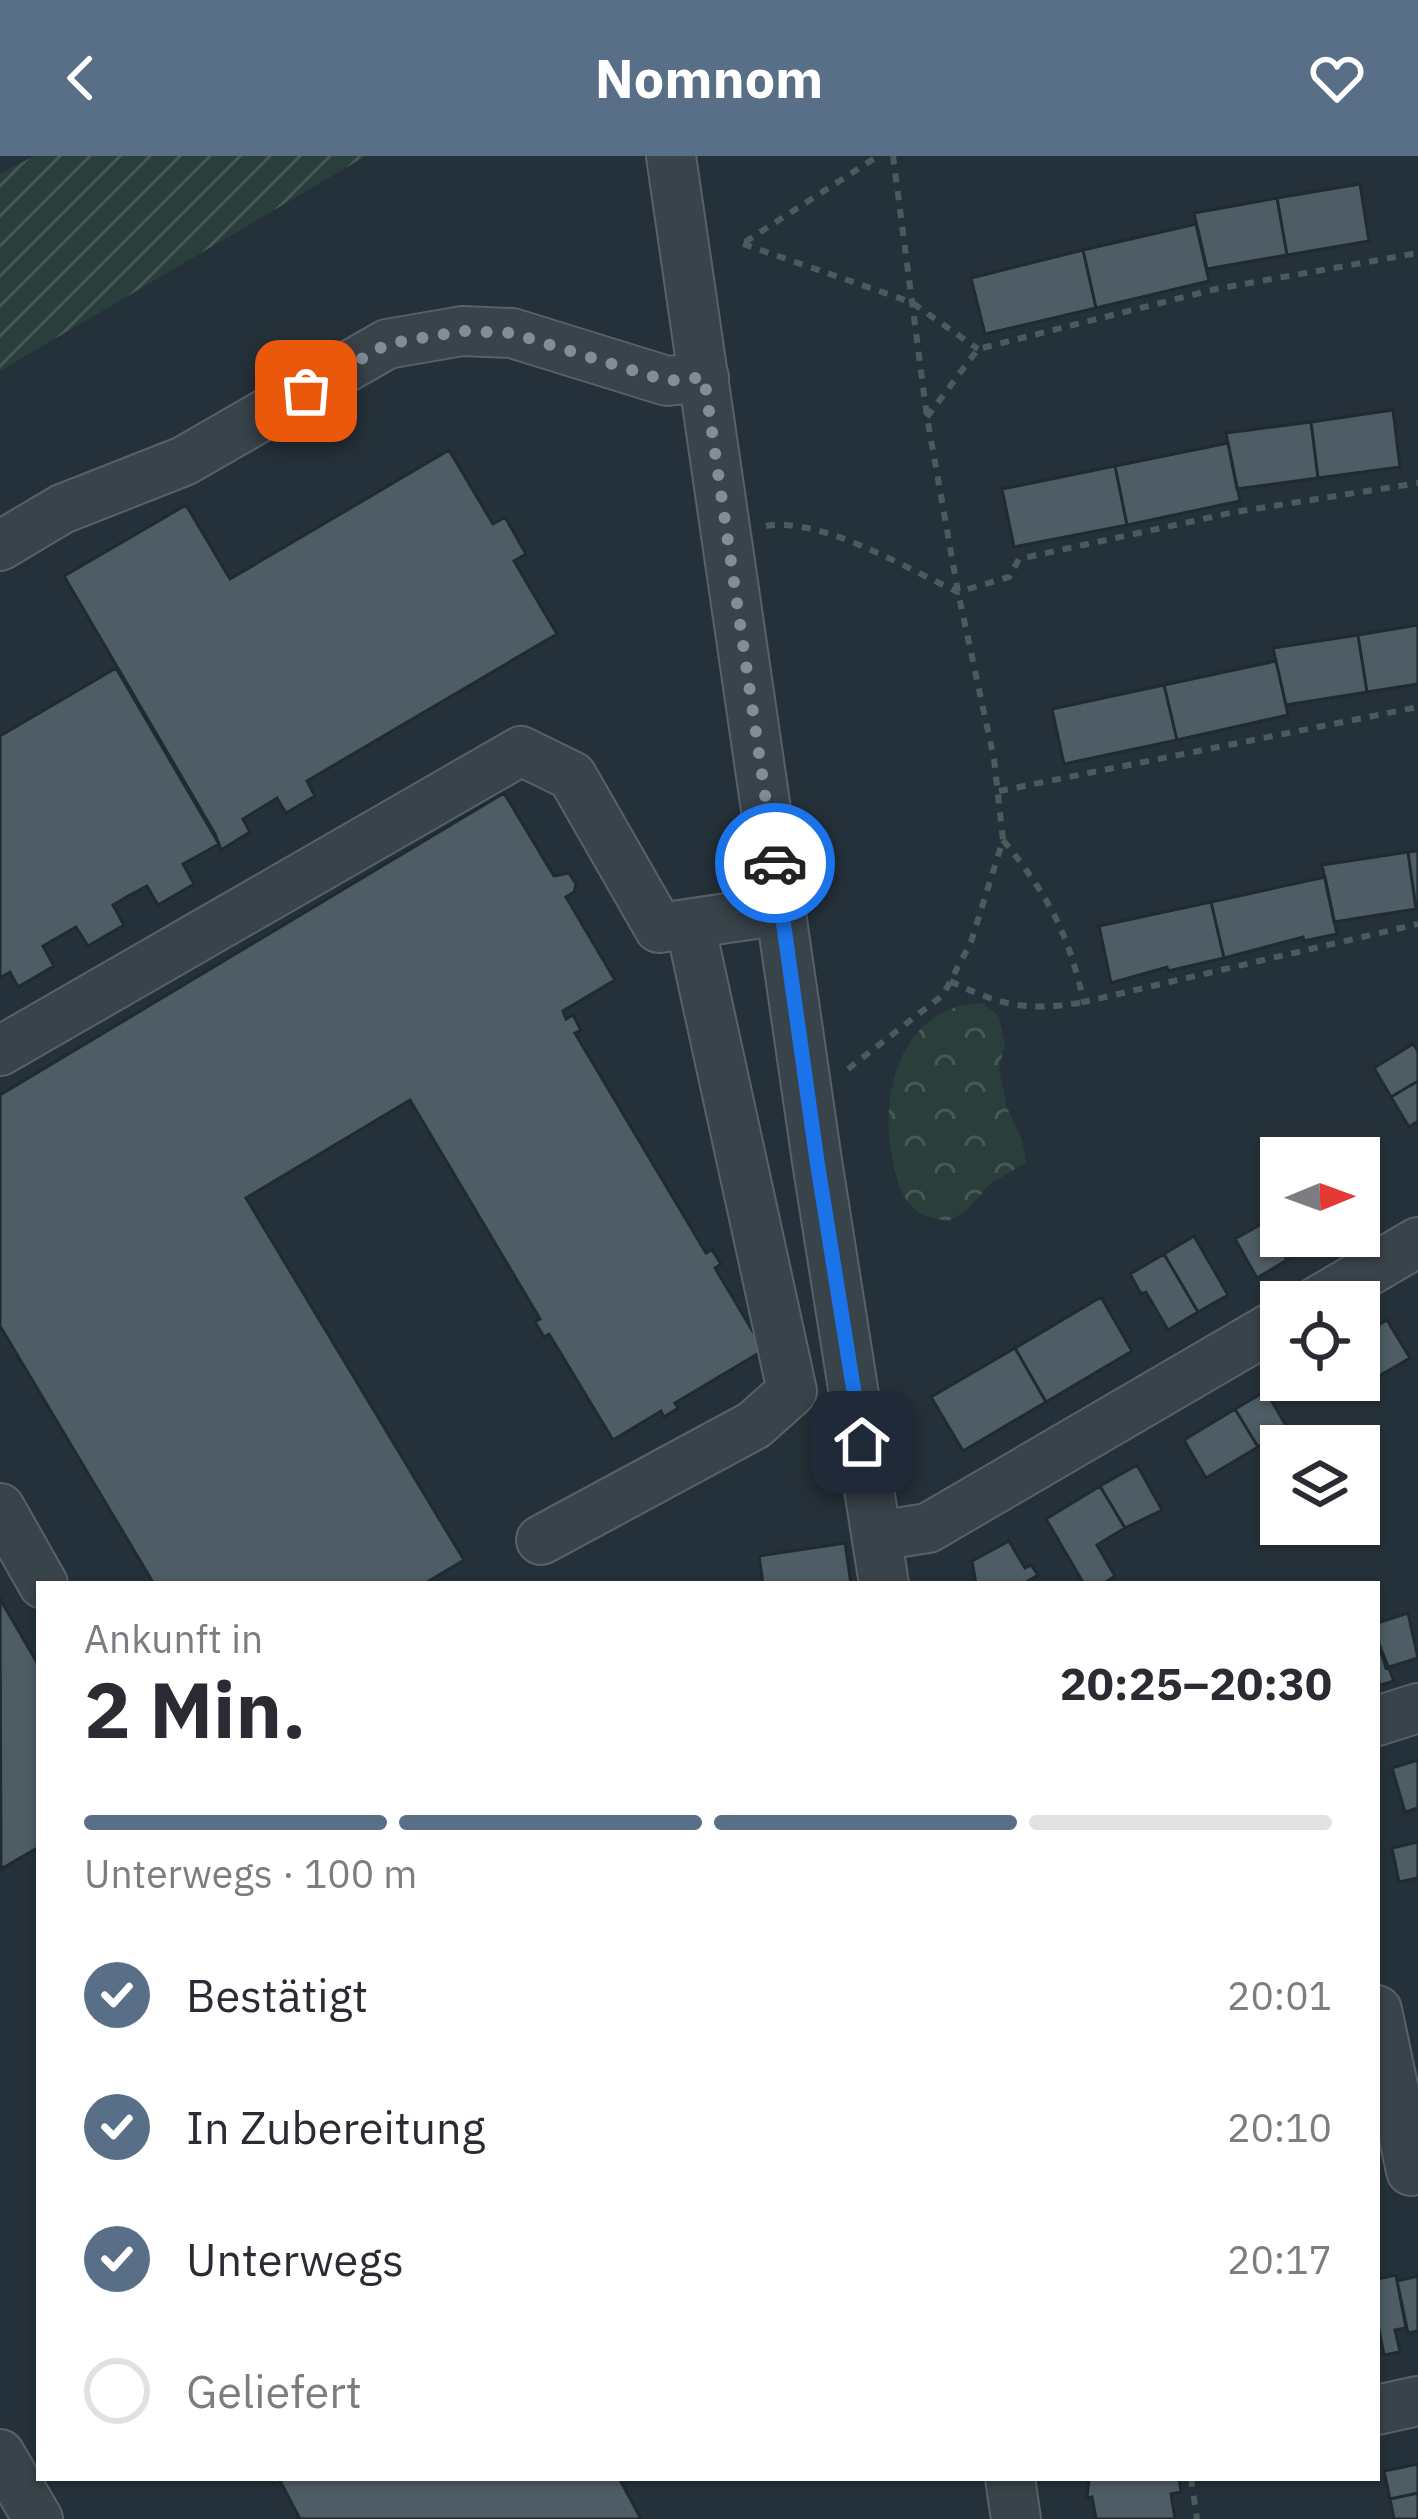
<!DOCTYPE html>
<html lang="de">
<meta charset="utf-8">
<style>
body{margin:0;font-family:"IBM Plex Sans",sans-serif;background:#f7f7f7;color:#2b2b33;height:100vh;display:flex;flex-direction:column;font-size:45px;white-space:nowrap}
*{box-sizing:border-box;margin:0}
p{font-size:39px;color:#7c7c81}
.icon{flex:none;width:66px;height:66px;fill:none;stroke:currentColor;stroke-width:2;stroke-linecap:round;stroke-linejoin:round}
.map{position:relative;flex:1;overflow:hidden}
.drawer{position:absolute;left:36px;top:1425px;width:1344px;height:900px;display:flex;flex-direction:column;background:#fff;border-radius:0px;box-shadow:0 3px 9px #0004}
.drawer>*{flex:none}
.needle{width:78px;rotate:89deg}
.fabs{position:absolute;left:1260px;top:981px;display:grid;gap:24px}
.fabs a{display:grid;place-items:center;width:120px;height:120px;border-radius:0px;background:#fff;box-shadow:0 3px 9px #0004;font-size:60px}
.pin{position:absolute;display:grid;place-items:center;width:102px;height:102px;color:#fff;margin:-51px;border-radius:24px;box-shadow:0 6px 18px #0006}
.courier{position:absolute;display:grid;place-items:center;width:120px;height:120px;margin:-60px;border:9px solid #1a73e8;border-radius:50%;background:#fff;color:#222;box-shadow:0 3px 15px #0007}
.summary em{font-style:normal;font-weight:700}
.summary div{display:flex;flex-direction:column-reverse}
.summary{display:flex;align-items:center;justify-content:space-between;height:204px;padding:0 48px}
h1{font-size:78px;font-weight:700;line-height:90px}
.bar{display:grid;grid-template-columns:repeat(4,1fr);gap:18px 12px;align-content:center;height:144px;padding:0 48px}
.bar i{height:15px;border-radius:9px;background:#e1e1e2}
.bar .active{background:#596f87}
.bar p{grid-column:span 4}
ol{padding:0 48px;list-style:none}
li{display:flex;align-items:center;gap:36px;height:132px}
li p{margin-inline-start:auto}
li .icon{padding:12px;border-radius:50%;background:#596f87;color:#fff;stroke-width:4}
li:last-child{color:#7c7c81}
li i{width:66px;height:66px;border:6px solid #e1e1e2;border-radius:50%}
header{display:flex;justify-content:space-between;align-items:center;height:156px;padding:0 48px;background:#596f87;color:#fff;font-size:54px;font-weight:700}
.map>svg:first-child{display:block}
.park{fill:url(#park-crowns)}
.garden{fill:url(#garden-furrows)}
.building{fill:#4e5c65;stroke:#202a31;stroke-width:3}
.lines{fill:none;stroke-linecap:round;stroke-linejoin:round}
.minor-casing{stroke:#576168;stroke-width:52}
.path{stroke:#495c5b;stroke-width:6;stroke-dasharray:9 9;stroke-linecap:butt}
.minor{stroke:#39434a;stroke-width:48}
.done{stroke:#828d95;stroke-width:12;stroke-dasharray:0 21.6}
.route{stroke:#1a73e8;stroke-width:15}
</style>
<header><svg class="icon" aria-label="back" viewBox="0 0 24 24"><path d="M15 5l-7 7 7 7"/></svg>Nomnom<svg class="icon" aria-label="heart" viewBox="0 0 24 24"><path d="M12 20l-8-8c-3-5 5-10 8-4 3-6 11-1 8 4z"/></svg></header>
<div class="map">
<svg width="1418" height="2363" viewBox="0 0 1418 2363">
<defs>
<pattern id="park-crowns" width="20" height="18" patternUnits="userSpaceOnUse" patternTransform="scale(3)"><rect width="20" height="18" fill="#2a3f3c"/><path d="M2 6a3 3 0 1 1 6 0M12 15a3 3 0 1 1 6 0" fill="none" stroke="#465957"/></pattern>
<pattern id="garden-furrows" width="10" height="10" patternUnits="userSpaceOnUse" patternTransform="scale(3)"><rect width="10" height="10" fill="#2a3f3c"/><path d="M-1 1l2-2M0 10L10 0M9 11l2-2" fill="none" stroke="#465957"/></pattern>
</defs>
<rect width="100%" height="100%" fill="#25313a"/>
<path class="park" d="M 981,847 L 998,859 L 1005,887 L 999,914 L 1007,952 L 1022,984 L 1026,1006 L 989,1029 L 965,1056 L 948,1065 C 940,1063 928,1062 921,1058 C 902,1047 896,1021 892,1001 C 879,936 902,850 981,847 Z"/>
<path class="garden" d="M 34,0 L 366,0 L 0,215 L 0,18 Z"/>
<path class="building" d="M 1360,28 L 1369,85 L 1287,99 L 1277,42 Z
M 1277,42 L 1287,99 L 1207,113 L 1194,57 Z
M 1196,68 L 1209,125 L 1096,152 L 1083,94 Z
M 1083,94 L 1096,152 L 985,178 L 971,122 Z
M 1393,254 L 1400,311 L 1318,322 L 1311,266 Z
M 1311,266 L 1318,322 L 1237,333 L 1226,277 Z
M 1228,287 L 1240,345 L 1127,369 L 1115,310 Z
M 449,294 L 493,368 L 505,361 L 526,398 L 514,405 L 557,478 L 307,625 L 315,640 L 286,657 L 277,642 L 243,663 L 250,676 L 221,694 L 215,678 L 64,420 L 186,349 L 230,423 Z
M 1115,310 L 1127,369 L 1014,391 L 1002,333 Z
M 1418,469 L 1418,528 L 1367,536 L 1358,479 Z
M 1358,479 L 1367,536 L 1286,549 L 1273,492 Z
M 1276,505 L 1288,559 L 1177,584 L 1164,529 Z
M 116,512 L 219,688 L 183,708 L 194,728 L 158,749 L 147,730 L 130,739 L 113,749 L 124,769 L 88,790 L 76,771 L 43,790 L 54,810 L 18,831 L 10,816 L 0,822 L 0,580 Z
M 1164,529 L 1177,584 L 1064,608 L 1052,553 Z
M 504,637 L 554,720 L 569,717 L 576,728 L 574,736 L 566,741 L 615,824 L 563,855 L 566,863 L 573,859 L 581,874 L 575,877 L 706,1097 L 712,1094 L 721,1108 L 715,1112 L 764,1194 L 675,1247 L 678,1252 L 664,1261 L 661,1255 L 613,1284 L 549,1178 L 544,1181 L 535,1166 L 540,1163 L 410,944 L 246,1042 L 464,1404 L 424,1428 L 154,1428 L 0,1170 L 0,939 Z
M 1418,695 L 1418,753 L 1416,753 L 1408,696 Z
M 1408,696 L 1416,753 L 1334,766 L 1322,709 Z
M 1325,721 L 1337,778 L 1304,785 L 1303,781 L 1224,802 L 1211,746 Z
M 1211,746 L 1224,802 L 1168,815 L 1167,811 L 1111,827 L 1099,770 Z
M 1413,888 L 1418,895 L 1418,925 L 1391,941 L 1374,912 Z
M 1418,925 L 1418,965 L 1409,971 L 1391,941 Z
M 1281,1056 L 1281,1080 L 1315,1080 L 1318,1086 L 1287,1104 L 1265,1066 Z
M 1265,1066 L 1287,1104 L 1257,1122 L 1235,1083 Z
M 1194,1080 L 1228,1139 L 1198,1156 L 1164,1098 Z
M 1164,1098 L 1198,1156 L 1168,1174 L 1146,1136 L 1141,1138 L 1130,1118 Z
M 1101,1141 L 1132,1195 L 1046,1246 L 1015,1192 Z
M 1387,1164 L 1410,1202 L 1379,1220 L 1359,1180 Z
M 1359,1185 L 1379,1220 L 1349,1237 L 1342,1224 L 1359,1224 Z
M 1015,1192 L 1046,1246 L 963,1295 L 931,1241 Z
M 1266,1235 L 1288,1273 L 1258,1291 L 1235,1253 Z
M 1235,1253 L 1258,1291 L 1206,1322 L 1184,1284 Z
M 1137,1309 L 1162,1354 L 1125,1372 L 1100,1330 Z
M 1100,1330 L 1125,1372 L 1097,1389 L 1115,1420 L 1103,1428 L 1084,1428 L 1046,1363 Z
M 1009,1385 L 1025,1412 L 1031,1409 L 1038,1419 L 1023,1428 L 976,1428 L 972,1405 Z
M 845,1387 L 851,1428 L 763,1428 L 759,1400 Z
M 0,1443 L 39,1510 L 39,1691 L 1,1713 Z
M 1408,1457 L 1418,1502 L 1386,1512 L 1377,1482 L 1377,1467 Z
M 1379,1488 L 1394,1525 L 1377,1530 L 1377,1489 Z
M 1418,1604 L 1418,1652 L 1405,1656 L 1392,1612 Z
M 1418,1686 L 1418,1722 L 1399,1726 L 1392,1692 Z
M 1396,2119 L 1406,2172 L 1395,2174 L 1400,2196 L 1384,2199 L 1377,2164 L 1377,2123 Z
M 1418,2120 L 1418,2175 L 1408,2177 L 1397,2125 Z
M 1418,2308 L 1418,2337 L 1390,2343 L 1384,2315 Z
M 271,2322 L 619,2322 L 641,2363 L 300,2363 L 280,2325 L 274,2328 Z
M 1089,2322 L 1179,2322 L 1181,2336 L 1171,2338 L 1175,2363 L 1096,2363 L 1092,2341 L 1087,2342 Z
M 1418,2337 L 1418,2363 L 1394,2363 L 1390,2343 Z"/>
<g class="lines">
<g class="minor-casing">
<path id="minor" d="M 671,0 L 817,1005 L 884,1428
M 0,390 L 62,353 L 184,305 L 387,188 L 462,175 L 512,177 L 667,225 L 704,221
M 0,895 L 521,595 L 572,620 L 659,772 L 782,754
M 1316,1146 L 1418,1086
M 0,1352 L 43,1428
M 877,1380 L 928,1372 L 1281,1166
M 541,1384 L 754,1269 L 792,1235 L 690,768
M 1377,1565 L 1418,1552
M 1377,1854 L 1411,2015
M 1377,2254 L 1418,2245
M 0,2298 L 38,2363
M 1010,2322 L 1016,2363"/>
</g>
<path class="path" d="M 745,86 L 878,0
M 743,88 L 911,146 L 978,193
M 927,261 L 978,193 L 1216,133 L 1418,97
M 766,370 C 823,361 905,412 958,436 L 1009,421 L 1019,403 L 1235,356 L 1418,327
M 999,635 L 1418,551
M 1003,684 C 1049,741 1067,774 1084,846 L 1418,768
M 950,825 C 1002,850 1027,856 1084,846
M 848,913 L 943,839 L 971,786 L 1003,684 L 994,603 L 958,436 L 927,261 L 893,0
M 1191,2322 L 1197,2363"/>
<use href="#minor" class="minor"/>
</g>
<g class="lines">
<path class="done" d="M 306,235 L 387,188 L 462,175 L 512,177 L 667,225 L 704,221 L 775,707"/>
<path class="route" d="M 775,707 L 817,1005 L 862,1286"/>
</g>
</svg>
<div class="fabs">
<a><svg class="needle" viewBox="-14 -14 28 28"><path d="M0-13l5 13h-10z" fill="#e53935"/><path d="M0 13l5-13h-10z" fill="#7c7c81"/></svg></a>
<a><svg class="icon" aria-label="locate" viewBox="0 0 24 24"><circle cx="12" cy="12" r="6"/><path d="M12 2v4M12 18v4M2 12h4M18 12h4"/></svg></a>
<a><svg class="icon" aria-label="layers" viewBox="0 0 24 24"><path d="M12 4l9 5-9 5-9-5zM3 14l9 5 9-5"/></svg></a>
</div>
<div class="pin" style="left:306px;top:235px;background:#ea580c"><svg class="icon" aria-label="bag" viewBox="0 0 24 24"><path d="M5 8h14l-1 12H6zM9 8a3 3 0 0 1 6 0"/></svg></div>
<div class="pin" style="left:862px;top:1286px;background:#1f2937"><svg class="icon" aria-label="home" viewBox="0 0 24 24"><path d="M3 11l9-7 9 7M6 9v11h12V9"/></svg></div>
<div class="courier" style="left:775px;top:707px"><svg class="icon" aria-label="car" viewBox="0 0 24 24"><path d="M5 17H2v-5l4-1 3-4h7l3 4 3 1v5h-3M9 17h6M6 11h13"/><circle cx="7" cy="17" r="2"/><circle cx="17" cy="17" r="2"/></svg></div>
<section class="drawer">
<div class="summary"><div><h1>2 Min.</h1><p>Ankunft in</p></div><em>20:25–20:30</em></div>
<div class="bar"><i class="active"></i><i class="active"></i><i class="active"></i><i></i><p>Unterwegs · 100 m</p></div>
<ol>
<li><svg class="icon" aria-label="check" viewBox="0 0 24 24"><path d="M5 12l5 5 9-10"/></svg>Bestätigt<p>20:01</p></li>
<li><svg class="icon" aria-label="check" viewBox="0 0 24 24"><path d="M5 12l5 5 9-10"/></svg>In Zubereitung<p>20:10</p></li>
<li><svg class="icon" aria-label="check" viewBox="0 0 24 24"><path d="M5 12l5 5 9-10"/></svg>Unterwegs<p>20:17</p></li>
<li><i></i>Geliefert</li>
</ol>
</section>
</div>
